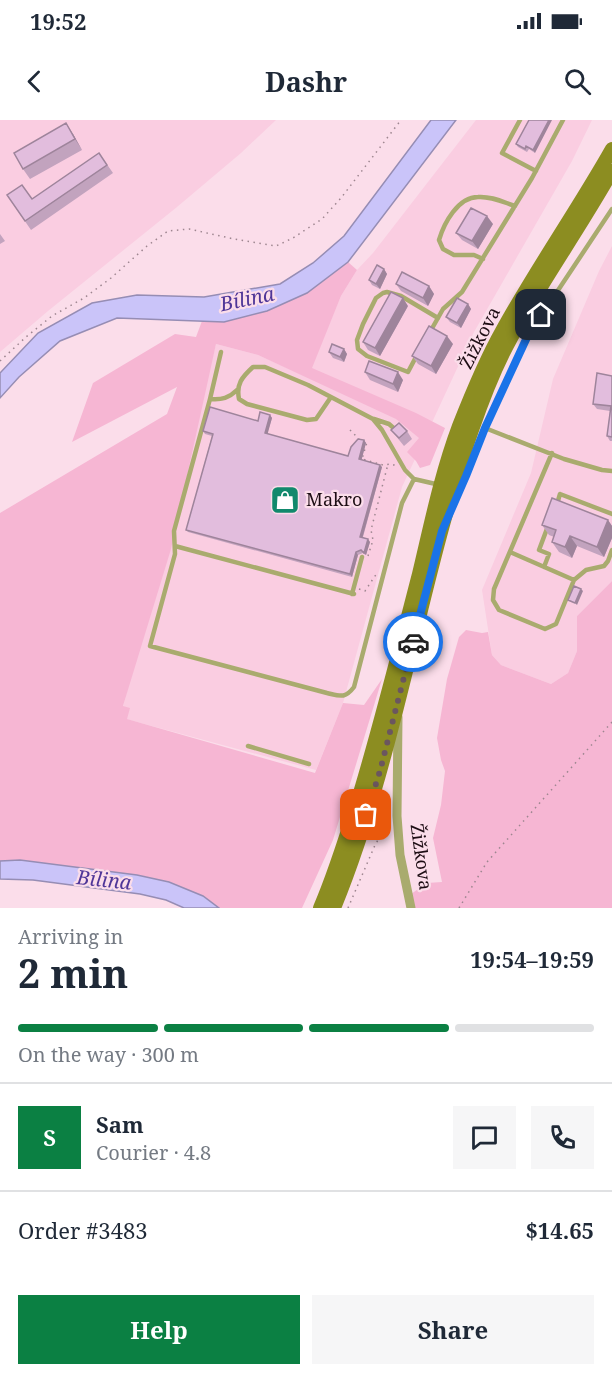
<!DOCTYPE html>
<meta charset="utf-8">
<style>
body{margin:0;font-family:"Noto Serif",serif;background:#f6f6f7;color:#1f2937;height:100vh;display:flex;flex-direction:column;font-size:22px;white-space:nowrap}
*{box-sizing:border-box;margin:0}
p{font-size:20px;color:#747a83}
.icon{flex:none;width:33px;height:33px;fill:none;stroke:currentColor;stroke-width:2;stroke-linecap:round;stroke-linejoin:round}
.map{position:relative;height:788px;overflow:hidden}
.panel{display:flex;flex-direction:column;background:#fff;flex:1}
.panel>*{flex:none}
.pin{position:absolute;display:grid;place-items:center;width:51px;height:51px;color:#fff;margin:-26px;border-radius:12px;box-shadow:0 3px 9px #0006}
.courier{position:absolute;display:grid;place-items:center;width:60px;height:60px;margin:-30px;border:4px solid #1a73e8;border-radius:50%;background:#fff;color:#222;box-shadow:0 2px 8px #0007}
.headline em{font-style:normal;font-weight:700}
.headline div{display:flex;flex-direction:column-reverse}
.headline{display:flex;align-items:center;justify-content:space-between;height:102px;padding:0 18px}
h1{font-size:39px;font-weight:700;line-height:45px}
.bar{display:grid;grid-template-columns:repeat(4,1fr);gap:9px 6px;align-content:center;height:72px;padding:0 18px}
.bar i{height:8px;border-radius:4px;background:#e0e1e3}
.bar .current{background:#0b8043}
.bar p{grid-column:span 4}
.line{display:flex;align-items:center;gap:15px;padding:0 18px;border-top:2px solid #e0e1e3}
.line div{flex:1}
.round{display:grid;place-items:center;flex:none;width:63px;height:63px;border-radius:0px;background:#f6f6f7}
.action{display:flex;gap:12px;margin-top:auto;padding:12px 18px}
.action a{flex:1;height:69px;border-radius:0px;background:#0b8043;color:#fff;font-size:24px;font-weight:700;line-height:69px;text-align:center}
.action a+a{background:#f6f6f7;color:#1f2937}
.status{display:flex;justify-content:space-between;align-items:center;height:42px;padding:0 30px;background:#fff;direction:ltr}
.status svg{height:16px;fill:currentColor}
header{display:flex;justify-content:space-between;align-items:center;height:78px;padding:0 18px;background:#fff;font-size:27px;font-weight:700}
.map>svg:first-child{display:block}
.built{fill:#facde1}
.green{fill:#f6b6d3}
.water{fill:#cac4f9;stroke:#968db4;stroke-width:1.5}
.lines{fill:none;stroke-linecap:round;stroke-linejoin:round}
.path{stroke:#9e8690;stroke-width:1.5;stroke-dasharray:1.5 4.5;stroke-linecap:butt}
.lane{stroke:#a9ab6e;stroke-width:4.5}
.street{stroke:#a9ab6e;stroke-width:9}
.secondary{stroke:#8c8d21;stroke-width:14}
.wall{fill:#c2a3be}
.shaded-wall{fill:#9e849b}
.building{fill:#e2bddd;stroke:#9e849b;stroke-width:1.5}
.done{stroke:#6b565f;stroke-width:6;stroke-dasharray:0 10.8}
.route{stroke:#1a73e8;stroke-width:8}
.labels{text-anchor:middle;stroke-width:4.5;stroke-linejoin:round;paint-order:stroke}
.street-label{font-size:18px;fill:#1d0d14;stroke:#fbddea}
.poi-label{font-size:18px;fill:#1d0d14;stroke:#fbddea;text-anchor:start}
.water-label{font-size:20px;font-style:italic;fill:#4f3698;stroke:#fbddea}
</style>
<div class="status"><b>19:52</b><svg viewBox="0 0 49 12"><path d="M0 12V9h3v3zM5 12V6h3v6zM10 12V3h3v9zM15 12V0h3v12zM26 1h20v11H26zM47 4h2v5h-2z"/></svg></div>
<header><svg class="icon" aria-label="back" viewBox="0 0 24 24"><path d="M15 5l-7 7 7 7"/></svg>Dashr<svg class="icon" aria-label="search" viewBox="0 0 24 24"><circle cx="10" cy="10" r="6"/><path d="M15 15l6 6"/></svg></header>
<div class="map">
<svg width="612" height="788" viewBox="0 0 612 788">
<rect width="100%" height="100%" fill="#fbddea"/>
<path class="built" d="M 0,0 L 276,0 L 241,33 L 177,87 L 48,191 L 0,232 Z
M 476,0 L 592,0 L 572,41 L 474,212 L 402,367 L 343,583 L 316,650 L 126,599 L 123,587 L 216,224 L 258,235 L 307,257 L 341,176 L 357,150 L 373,133 Z
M 612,126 L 612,461 L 577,496 L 577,531 L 568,553 L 551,564 L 501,545 L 492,535 L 482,470 L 531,353 L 553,259 L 599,151 Z"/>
<path class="green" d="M 348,142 L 357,150 L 341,176 L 312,248 L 416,293 L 445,308 L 430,345 L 420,348 L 416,341 L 407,332 L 419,318 L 396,299 L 258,235 L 216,224 L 171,429 L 123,586 L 130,588 L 127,599 L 315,653 L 343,583 L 364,585 L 382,559 L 333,720 L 302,788 L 219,788 L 203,776 L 20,740 L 0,741 L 0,393 L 167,294 L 177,267 L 72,322 L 93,263 L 175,214 L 196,217 L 202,201 L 224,202 L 307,173 Z
M 612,461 L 612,788 L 414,788 L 411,774 L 427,763 L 442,762 L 433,718 L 441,685 L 445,651 L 441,640 L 437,618 L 447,559 L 459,517 L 466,510 L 482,513 L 488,512 L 492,535 L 501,545 L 551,564 L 568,553 L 577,531 L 577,496 Z"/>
<path class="water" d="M 431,0 L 456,0 L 348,142 L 307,173 L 267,191 L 224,202 L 117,198 L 60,221 L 19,257 L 0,278 L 0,253 L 38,213 L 92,183 L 137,175 L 204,177 L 280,164 L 313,143 L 344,116 Z
M 20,740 L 137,755 L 169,762 L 203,776 L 219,788 L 184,788 L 166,780 L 140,774 L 33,760 L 0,759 L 0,741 Z"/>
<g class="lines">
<path class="path" d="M 0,241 L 26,217 L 52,196 L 84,178 L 111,158 L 147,126 L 168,111 L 189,109 L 234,119 L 276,126 L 293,118 L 322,99 L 341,78 L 401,0
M 350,310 L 359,319
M 363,321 L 367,322 L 362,339 L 383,345 L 390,344 L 394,345 L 396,348
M 368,436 L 373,420 L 371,410 L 388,344
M 359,469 L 365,471 L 377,453
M 348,788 L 375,725 L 389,702
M 459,788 L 487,742 L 612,602"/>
<path class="lane" d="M 520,0 L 502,33 L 536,51
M 483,139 L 474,135 L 454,135 L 443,129 L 439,120 C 444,103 458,77 478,77 C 491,76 503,82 515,86
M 430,212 L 443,189 L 462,172 L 532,58 L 563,0
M 417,235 L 408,252 L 367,236 L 358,229 L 357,220 L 363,204 L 376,178 L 383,173 L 387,172 L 401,176 L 438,198
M 237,270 C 229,278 222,280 210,279 L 174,411 L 175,434 L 150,526 L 327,573 C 340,576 345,579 354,567 L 402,383 L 414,359 L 440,365
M 331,277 L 316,299 L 307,300 L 247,284 L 239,279 C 236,264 242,257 253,247 L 265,247 L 308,265 L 373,299 L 382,310 L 405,350 L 414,359
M 210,279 L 221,232
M 374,299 L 389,304 L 397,311
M 485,308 L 564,339 L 602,350 L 612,351
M 458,376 L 485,308 L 529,214 L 612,89
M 557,384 L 560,374 L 612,394
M 175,426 L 354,474
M 510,432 L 574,460 L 556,504 L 545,509 L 499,490 L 493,480 L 494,469 L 552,333
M 544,447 L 549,434 L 539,430 L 548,406
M 574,460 L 586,450 L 604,446 L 608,441 L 612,430
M 352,474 L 362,437
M 248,626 L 309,644"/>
<path class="street" d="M 398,597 L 397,696 L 400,735 L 411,788"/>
<path class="secondary" d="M 320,788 C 336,751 348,711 360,673 C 382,600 400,527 419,454 C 431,404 441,354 459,306 C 472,273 485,241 502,211 C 536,149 577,91 612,29
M 334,788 C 397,634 418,466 472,310 C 483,278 495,247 511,218 C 542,161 580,108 612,51"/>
</g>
<path class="wall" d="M 529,0 L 535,33 L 529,29 L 527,32 L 518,27 L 516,24 Z
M 73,14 L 82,30 L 30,59 L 23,49 Z
M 99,33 L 113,53 L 31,110 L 7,75 L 32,79 Z
M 493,104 L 478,129 L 462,120 L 456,113 Z
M 0,114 L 5,121 L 0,124 Z
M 384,149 L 387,154 L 380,169 L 372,165 L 369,160 Z
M 396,164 L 429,166 L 434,174 L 428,186 L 401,171 Z
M 468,184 L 471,189 L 461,208 L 450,202 L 446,197 Z
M 408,186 L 380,236 L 368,230 L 363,222 Z
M 453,224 L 436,254 L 418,244 L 412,236 Z
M 344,229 L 347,234 L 344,242 L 333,238 L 329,232 Z
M 365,252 L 403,260 L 398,272 L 370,260 Z
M 612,256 L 612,321 L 610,321 L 607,316 L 610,291 L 597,289 L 593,284 Z
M 270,295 L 272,298 L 267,314 L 348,336 L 364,320 L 366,323 L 361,340 L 382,347 L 363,417 L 370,422 L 366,435 L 363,433 L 358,435 L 352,457 L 188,412 L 186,410 L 212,316 L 205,314 L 203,311 L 258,301 Z
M 391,310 L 407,311 L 412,319 L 404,326 Z
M 608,400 L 612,406 L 612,418 L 604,437 L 577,426 L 572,438 L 559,432 L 552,422 L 554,417 L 549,415 L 542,405 Z"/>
<path class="shaded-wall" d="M 549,0 L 552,0 L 535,33 L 533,30 Z
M 66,3 L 73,14 L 82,30 L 75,19 Z
M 487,96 L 493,104 L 478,129 L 472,121 Z
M 384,149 L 387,154 L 380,169 L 376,164 Z
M 429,166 L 434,174 L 428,186 L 423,178 Z
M 403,178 L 408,186 L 380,236 L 375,228 Z
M 468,184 L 471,189 L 461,208 L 457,203 Z
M 447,216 L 453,224 L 436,254 L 431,246 Z
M 344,229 L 347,234 L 344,242 L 340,237 Z
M 398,252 L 403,260 L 398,272 L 393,264 Z
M 270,295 L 272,298 L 267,316 L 265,313 Z
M 364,320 L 366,323 L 361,342 L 359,339 Z
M 380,345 L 382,347 L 362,419 L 360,417 Z
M 608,400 L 612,406 L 612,418 L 604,437 L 597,427 Z
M 570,416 L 577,426 L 572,438 L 565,427 Z
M 368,419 L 370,422 L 366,435 L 364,433 Z
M 356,432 L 358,435 L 352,457 L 350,454 Z
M 581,469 L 583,471 L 577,485 L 575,483 Z"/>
<path class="building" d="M 529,0 L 549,0 L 533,30 L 526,26 L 525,29 L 516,24 Z
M 66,3 L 75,19 L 23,49 L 14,33 Z
M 99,33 L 107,45 L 25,101 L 7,75 L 22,65 L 32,79 Z
M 471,88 L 487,96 L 472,121 L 456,113 Z
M 377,145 L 384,149 L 376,164 L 369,160 Z
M 402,152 L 429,166 L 423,178 L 396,164 Z
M 391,172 L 403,178 L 375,228 L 363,222 Z
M 457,178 L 468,184 L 457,203 L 446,197 Z
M 429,206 L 447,216 L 431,246 L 412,236 Z
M 332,224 L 344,229 L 340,237 L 329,232 Z
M 369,241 L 398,252 L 393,264 L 365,252 Z
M 597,253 L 612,256 L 612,317 L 607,316 L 611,286 L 593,284 Z
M 210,287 L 258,301 L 260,292 L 270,295 L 265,313 L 348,336 L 351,327 L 358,319 L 364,320 L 359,339 L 380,345 L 360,417 L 368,419 L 364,433 L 361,430 L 356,432 L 350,454 L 186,410 L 213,314 L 203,311 Z
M 399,303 L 407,311 L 399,318 L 391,310 Z
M 552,378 L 608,400 L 597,427 L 570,416 L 565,427 L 552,422 L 556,410 L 542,405 Z
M 574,466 L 581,469 L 575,483 L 568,480 Z"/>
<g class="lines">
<path class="done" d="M 366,695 L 380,651 L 413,522"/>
<path class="route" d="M 413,522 L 442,411 L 466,356 L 485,308 L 529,213 L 541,195"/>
</g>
<defs>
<g id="shop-square" transform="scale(1.5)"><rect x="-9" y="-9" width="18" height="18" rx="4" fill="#11896c" stroke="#fbddea"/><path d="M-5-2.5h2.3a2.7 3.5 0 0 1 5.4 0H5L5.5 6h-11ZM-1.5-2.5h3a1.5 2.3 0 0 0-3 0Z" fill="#fff"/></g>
</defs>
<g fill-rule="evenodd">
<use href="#shop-square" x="285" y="380"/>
</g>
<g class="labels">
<g class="street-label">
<text transform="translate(480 218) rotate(-63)" y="6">Žižkova</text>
<text transform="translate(421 737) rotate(82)" y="6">Žižkova</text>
</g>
<g class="poi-label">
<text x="306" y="386">Makro</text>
</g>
<g class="water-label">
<text transform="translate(247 179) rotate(-12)" y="7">Bílina</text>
<text transform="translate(104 760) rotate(6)" y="7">Bílina</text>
</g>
</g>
</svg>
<div class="pin" style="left:366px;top:695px;background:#ea580c"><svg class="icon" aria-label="bag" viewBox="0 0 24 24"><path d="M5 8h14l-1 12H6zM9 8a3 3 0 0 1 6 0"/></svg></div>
<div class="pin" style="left:541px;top:195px;background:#1f2937"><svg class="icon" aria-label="home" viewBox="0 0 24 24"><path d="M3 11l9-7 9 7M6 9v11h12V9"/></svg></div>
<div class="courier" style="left:413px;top:522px"><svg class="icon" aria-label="car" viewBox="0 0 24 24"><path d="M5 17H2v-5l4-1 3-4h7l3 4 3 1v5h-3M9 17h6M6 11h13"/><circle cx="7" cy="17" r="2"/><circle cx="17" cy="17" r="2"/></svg></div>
</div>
<section class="panel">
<div class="headline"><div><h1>2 min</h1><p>Arriving in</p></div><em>19:54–19:59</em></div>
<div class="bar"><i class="current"></i><i class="current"></i><i class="current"></i><i></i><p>On the way · 300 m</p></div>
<div class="line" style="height:108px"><b class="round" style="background:#0b8043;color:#fff">S</b><div><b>Sam</b><p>Courier · 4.8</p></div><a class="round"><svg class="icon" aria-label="chat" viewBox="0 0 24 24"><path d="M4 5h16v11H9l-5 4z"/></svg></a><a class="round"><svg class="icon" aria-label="phone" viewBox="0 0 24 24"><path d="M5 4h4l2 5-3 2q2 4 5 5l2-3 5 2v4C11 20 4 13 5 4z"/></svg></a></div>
<div class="line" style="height:78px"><div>Order #3483</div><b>$14.65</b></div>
<div class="action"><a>Help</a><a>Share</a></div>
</section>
